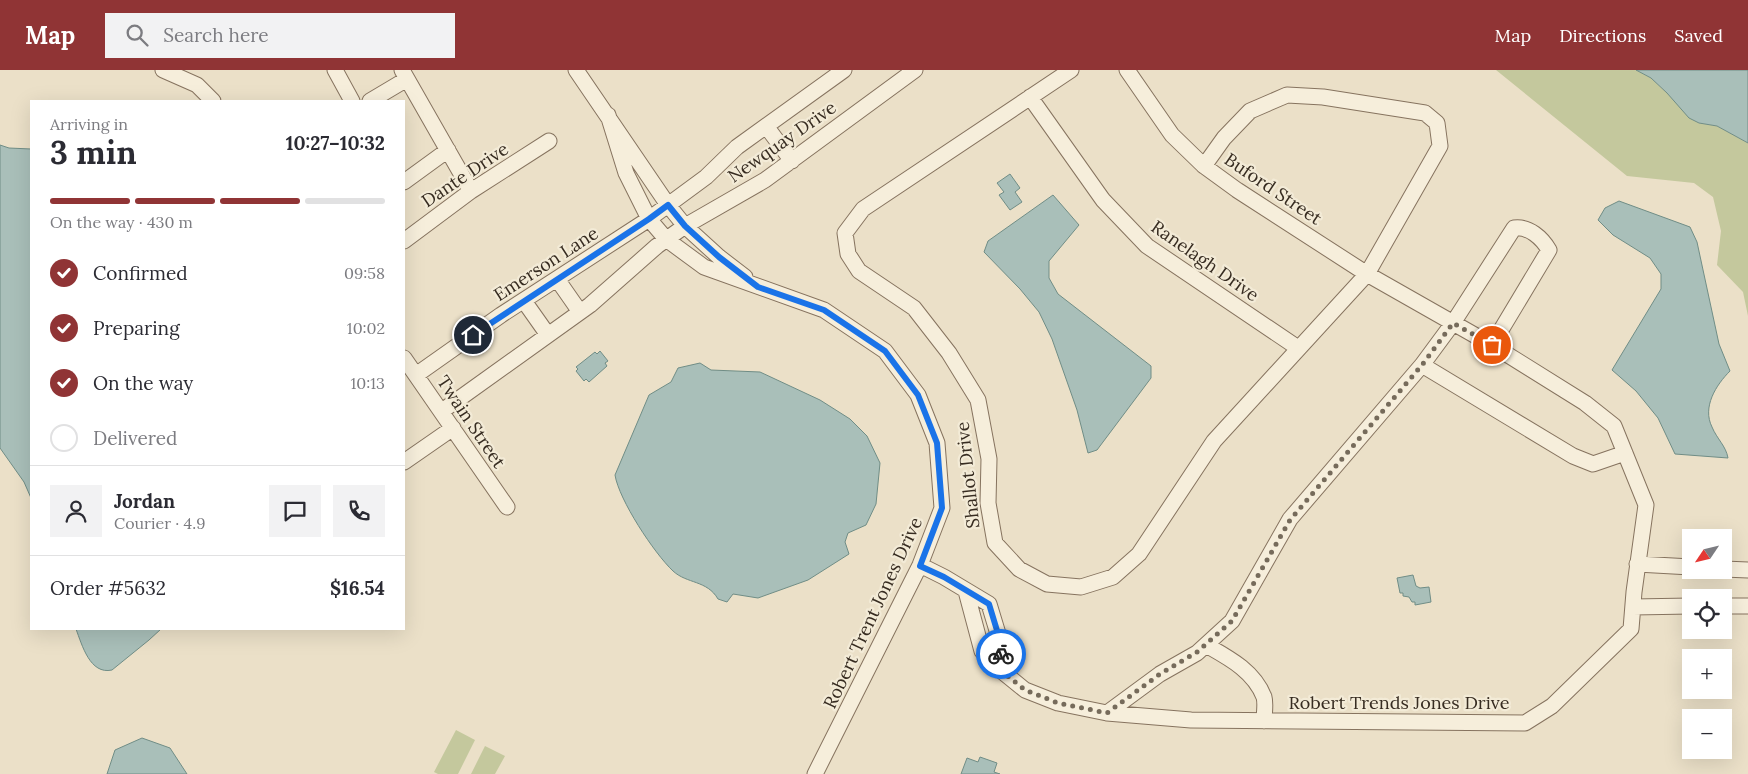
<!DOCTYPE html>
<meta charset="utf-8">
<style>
body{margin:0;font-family:Lora,serif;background:#f2f2f3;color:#2b2b33;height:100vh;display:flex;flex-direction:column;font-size:19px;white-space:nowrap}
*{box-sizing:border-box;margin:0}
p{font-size:16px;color:#7c7c81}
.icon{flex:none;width:28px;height:28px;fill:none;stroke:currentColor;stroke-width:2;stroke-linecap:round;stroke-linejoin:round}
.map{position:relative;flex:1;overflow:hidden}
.panel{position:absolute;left:30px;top:30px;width:375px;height:530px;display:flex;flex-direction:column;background:#fff;border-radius:0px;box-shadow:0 5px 20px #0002}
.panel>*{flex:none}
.needle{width:32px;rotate:235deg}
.fabs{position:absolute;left:1682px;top:459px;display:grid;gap:10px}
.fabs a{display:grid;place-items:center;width:50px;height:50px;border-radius:0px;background:#fff;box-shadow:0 5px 20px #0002;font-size:25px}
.pin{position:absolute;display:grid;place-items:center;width:42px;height:42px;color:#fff;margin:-21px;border:2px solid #fff;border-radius:50%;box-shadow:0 1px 5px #0007}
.courier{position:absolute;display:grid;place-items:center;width:50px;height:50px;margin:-25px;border:4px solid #1a73e8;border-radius:50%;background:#fff;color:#222;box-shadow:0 1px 6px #0007}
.headline em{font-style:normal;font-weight:700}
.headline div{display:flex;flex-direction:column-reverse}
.headline{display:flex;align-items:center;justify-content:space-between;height:85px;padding:0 20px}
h1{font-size:32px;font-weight:700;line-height:38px}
.bar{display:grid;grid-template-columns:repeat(4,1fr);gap:8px 5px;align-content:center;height:60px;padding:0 20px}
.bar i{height:6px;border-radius:4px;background:#e1e1e2}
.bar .selected{background:#903435}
.bar p{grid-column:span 4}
.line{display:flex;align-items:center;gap:12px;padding:0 20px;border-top:1px solid #e1e1e2}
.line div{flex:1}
.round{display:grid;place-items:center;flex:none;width:52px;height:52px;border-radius:0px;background:#f2f2f3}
ol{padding:0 20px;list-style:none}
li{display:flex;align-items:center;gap:15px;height:55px}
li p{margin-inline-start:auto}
li .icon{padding:5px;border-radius:50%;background:#903435;color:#fff;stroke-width:4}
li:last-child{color:#7c7c81}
li i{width:28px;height:28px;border:2px solid #e1e1e2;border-radius:50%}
header{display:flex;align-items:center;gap:30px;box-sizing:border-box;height:70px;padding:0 25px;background:#903435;color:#fff}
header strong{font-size:24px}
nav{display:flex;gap:28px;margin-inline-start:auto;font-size:18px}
.search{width:350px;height:45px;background:#f2f2f3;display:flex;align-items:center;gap:12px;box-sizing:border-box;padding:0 18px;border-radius:0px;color:#7c7c81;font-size:19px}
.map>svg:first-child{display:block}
.green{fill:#c4c89d}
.water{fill:#a9bfb9;stroke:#708d86}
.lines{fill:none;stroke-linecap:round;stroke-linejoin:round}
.minor-casing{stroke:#86735f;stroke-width:17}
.minor{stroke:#f6eedb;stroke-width:15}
.done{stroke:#766b5b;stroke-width:5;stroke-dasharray:0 9}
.route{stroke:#1a73e8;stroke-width:6}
.labels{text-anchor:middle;stroke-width:4.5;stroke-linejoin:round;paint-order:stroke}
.street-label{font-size:18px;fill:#372c21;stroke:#f3ebd7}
</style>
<header>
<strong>Map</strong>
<div class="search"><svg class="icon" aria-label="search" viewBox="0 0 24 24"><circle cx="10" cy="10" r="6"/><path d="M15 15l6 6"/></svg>Search here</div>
<nav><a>Map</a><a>Directions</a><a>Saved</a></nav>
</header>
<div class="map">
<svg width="1748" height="704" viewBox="0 0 1748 704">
<rect width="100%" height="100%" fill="#ebe0c8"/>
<path class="green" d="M 1496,0 L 1636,0 L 1651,8 L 1699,53 L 1717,56 L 1748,73 L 1748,246 L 1743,222 L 1717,195 L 1721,161 L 1713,127 L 1694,113 L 1627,106 Z
M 456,660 L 475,670 L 458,704 L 438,704 L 434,702 Z
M 485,676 L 505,686 L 495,704 L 471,704 Z"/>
<path class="water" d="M 1636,0 L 1748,0 L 1748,73 L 1717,56 L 1699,53 L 1689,48 L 1667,23 L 1651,8 Z
M 0,75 L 9,78 L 31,79 L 31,428 L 24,412 L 0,378 Z
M 1010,104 L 1020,118 L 1015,122 L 1022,132 L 1010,140 L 999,125 L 1004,122 L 997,113 Z
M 1053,125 L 1079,155 L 1049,191 L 1049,208 L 1058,224 L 1151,296 L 1151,308 L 1097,380 L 1088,383 L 1077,340 L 1052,269 L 1039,242 L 1020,219 L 984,182 L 988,171 Z
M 1619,131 L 1690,157 L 1697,172 L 1719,274 L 1730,301 C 1716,315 1702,337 1712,357 C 1717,369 1726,376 1728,388 L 1675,384 L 1658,348 L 1636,321 L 1612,300 L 1661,219 L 1661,204 L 1650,188 L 1613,165 L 1598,150 L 1605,138 Z
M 600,281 L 608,291 L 605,293 L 607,296 L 589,312 L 586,309 L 584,311 L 576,301 L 578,299 L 576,297 L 595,282 L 597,284 Z
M 700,293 L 711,300 L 760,302 L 820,330 L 850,349 L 867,366 L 880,393 L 876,434 L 866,455 L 848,463 L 845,472 L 849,484 L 808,510 L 758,528 L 733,524 L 727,532 L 718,529 C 707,510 687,514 673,501 C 654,483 619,430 615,405 L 649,325 L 671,312 L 678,298 Z
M 1413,505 L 1416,516 L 1420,518 L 1429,517 L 1431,532 L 1415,535 L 1415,532 L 1412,532 L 1409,527 L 1403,526 L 1403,523 L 1400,523 L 1397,508 Z
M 76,559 L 161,559 L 149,570 L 112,600 C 90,605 82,575 76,559 Z
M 142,668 L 170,678 L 187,704 L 107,704 L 115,680 Z
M 980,687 L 997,693 L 994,702 L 1000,704 L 961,704 L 967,688 L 978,692 Z"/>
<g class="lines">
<g class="minor-casing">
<path id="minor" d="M 163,0 L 197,15 L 213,31
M 335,0 L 352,31
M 402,0 L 471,121
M 576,0 L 668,135 L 685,156 L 719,187 L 745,207
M 1071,0 L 863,139 L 845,163 L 848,184 L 859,201 L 914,238 L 949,283 L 978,330 L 989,389 L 988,433 L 995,473 L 1019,499 L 1047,514 L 1081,517 L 1113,507 L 1139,484 L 1214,371 L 1367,204 L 1440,76 L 1437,53 L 1425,43 L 1323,27 L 1287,25 L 1250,41 L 1224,68 L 1204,96
M 1030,27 L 1103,130 L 1147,176 L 1298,278
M 370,31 L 407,9
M 608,45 L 626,103 L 649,149 L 666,169 L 704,197 L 824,240 L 885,281 L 918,325 L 937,373 L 942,438 L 920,495 L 815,704
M 766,56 L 792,91
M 404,112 L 448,80
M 404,171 L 471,121 L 549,71
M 557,209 L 580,242
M 524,231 L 548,265
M 404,288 L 507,437
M 1422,295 L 1573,386 L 1593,394 L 1625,383
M 416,305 L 501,245 L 649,149 L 706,107 L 737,77 L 844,0
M 442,341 L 590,235 L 657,176 L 685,156 L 765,110 L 915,0
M 404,392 L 453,358
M 1637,494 L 1691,497
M 920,495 L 944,507 L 989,534 L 1002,577 L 999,599
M 1724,499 L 1748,500
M 966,521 L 982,581 L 999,599 L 1025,620 L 1058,633 L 1107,643 L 1191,650 L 1525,653 L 1552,636 L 1631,559 L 1634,522 L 1646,435 L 1614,356 L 1585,333 L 1492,275 L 1367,204 L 1237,120 L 1204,96 L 1172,65 L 1127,0
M 1724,536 L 1748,536
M 1633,537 L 1691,536
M 1206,575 C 1229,588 1254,601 1264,627 C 1266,634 1264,644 1264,651
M 1107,643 L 1160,604 L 1197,583 L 1232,551 L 1290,449 L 1422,295 L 1453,253 L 1514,158 C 1529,156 1542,168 1549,180 L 1492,275"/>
</g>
<use href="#minor" class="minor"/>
</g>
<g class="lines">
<path class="done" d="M 1001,584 L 999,599 L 1025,620 L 1058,633 L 1107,643 L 1160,604 L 1197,582 L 1232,551 L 1290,450 L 1422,295 L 1453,253 L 1492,275"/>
<path class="route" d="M 473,265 L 649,149 L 668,135 L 685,156 L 719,187 L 758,217 L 824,240 L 885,281 L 918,325 L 937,373 L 942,438 L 920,496 L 944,507 L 989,534 L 1002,577 L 1001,584"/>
</g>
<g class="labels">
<g class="street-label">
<text transform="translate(782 72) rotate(-35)" y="6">Newquay Drive</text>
<text transform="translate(465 105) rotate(-34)" y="6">Dante Drive</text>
<text transform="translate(1273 119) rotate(34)" y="6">Buford Street</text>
<text transform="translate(1205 191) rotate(35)" y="6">Ranelagh Drive</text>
<text transform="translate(546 194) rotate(-33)" y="6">Emerson Lane</text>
<text transform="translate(471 352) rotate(56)" y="6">Twain Street</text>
<text transform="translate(968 405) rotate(-96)" y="6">Shallot Drive</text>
<text transform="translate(873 543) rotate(-65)" y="6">Robert Trent Jones Drive</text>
<text x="1399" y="639">Robert Trends Jones Drive</text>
</g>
</g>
</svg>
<div class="fabs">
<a><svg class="needle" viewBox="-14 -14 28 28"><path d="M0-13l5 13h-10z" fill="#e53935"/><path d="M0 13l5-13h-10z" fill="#7c7c81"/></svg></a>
<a><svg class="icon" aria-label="locate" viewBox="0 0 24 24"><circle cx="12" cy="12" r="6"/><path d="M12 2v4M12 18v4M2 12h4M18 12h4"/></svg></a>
<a>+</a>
<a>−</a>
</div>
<div class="pin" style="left:1492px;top:275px;background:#ea580c"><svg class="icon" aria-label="bag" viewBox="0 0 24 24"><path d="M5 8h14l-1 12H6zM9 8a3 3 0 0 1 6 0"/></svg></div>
<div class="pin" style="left:473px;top:265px;background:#1f2937"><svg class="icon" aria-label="home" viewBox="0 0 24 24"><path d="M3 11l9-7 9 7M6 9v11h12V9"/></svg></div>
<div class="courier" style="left:1001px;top:584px"><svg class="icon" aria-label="bike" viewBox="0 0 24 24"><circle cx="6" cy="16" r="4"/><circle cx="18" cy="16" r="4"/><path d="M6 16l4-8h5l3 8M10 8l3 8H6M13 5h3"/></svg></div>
<section class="panel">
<div class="headline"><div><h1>3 min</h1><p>Arriving in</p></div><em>10:27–10:32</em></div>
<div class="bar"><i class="selected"></i><i class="selected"></i><i class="selected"></i><i></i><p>On the way · 430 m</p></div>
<ol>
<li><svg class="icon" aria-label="check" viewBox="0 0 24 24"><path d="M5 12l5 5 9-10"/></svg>Confirmed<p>09:58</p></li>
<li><svg class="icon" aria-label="check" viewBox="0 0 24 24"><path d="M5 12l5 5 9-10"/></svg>Preparing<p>10:02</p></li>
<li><svg class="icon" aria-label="check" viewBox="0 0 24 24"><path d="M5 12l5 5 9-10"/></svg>On the way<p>10:13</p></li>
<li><i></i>Delivered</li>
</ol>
<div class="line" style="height:90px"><a class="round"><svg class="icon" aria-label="person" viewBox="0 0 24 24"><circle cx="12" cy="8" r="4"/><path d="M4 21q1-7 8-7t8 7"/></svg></a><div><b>Jordan</b><p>Courier · 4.9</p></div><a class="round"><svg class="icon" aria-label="chat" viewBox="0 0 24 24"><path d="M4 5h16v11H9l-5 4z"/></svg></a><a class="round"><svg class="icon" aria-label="phone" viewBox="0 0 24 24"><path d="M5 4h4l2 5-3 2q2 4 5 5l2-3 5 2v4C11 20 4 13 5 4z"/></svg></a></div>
<div class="line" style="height:65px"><div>Order #5632</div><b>$16.54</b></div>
</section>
</div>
